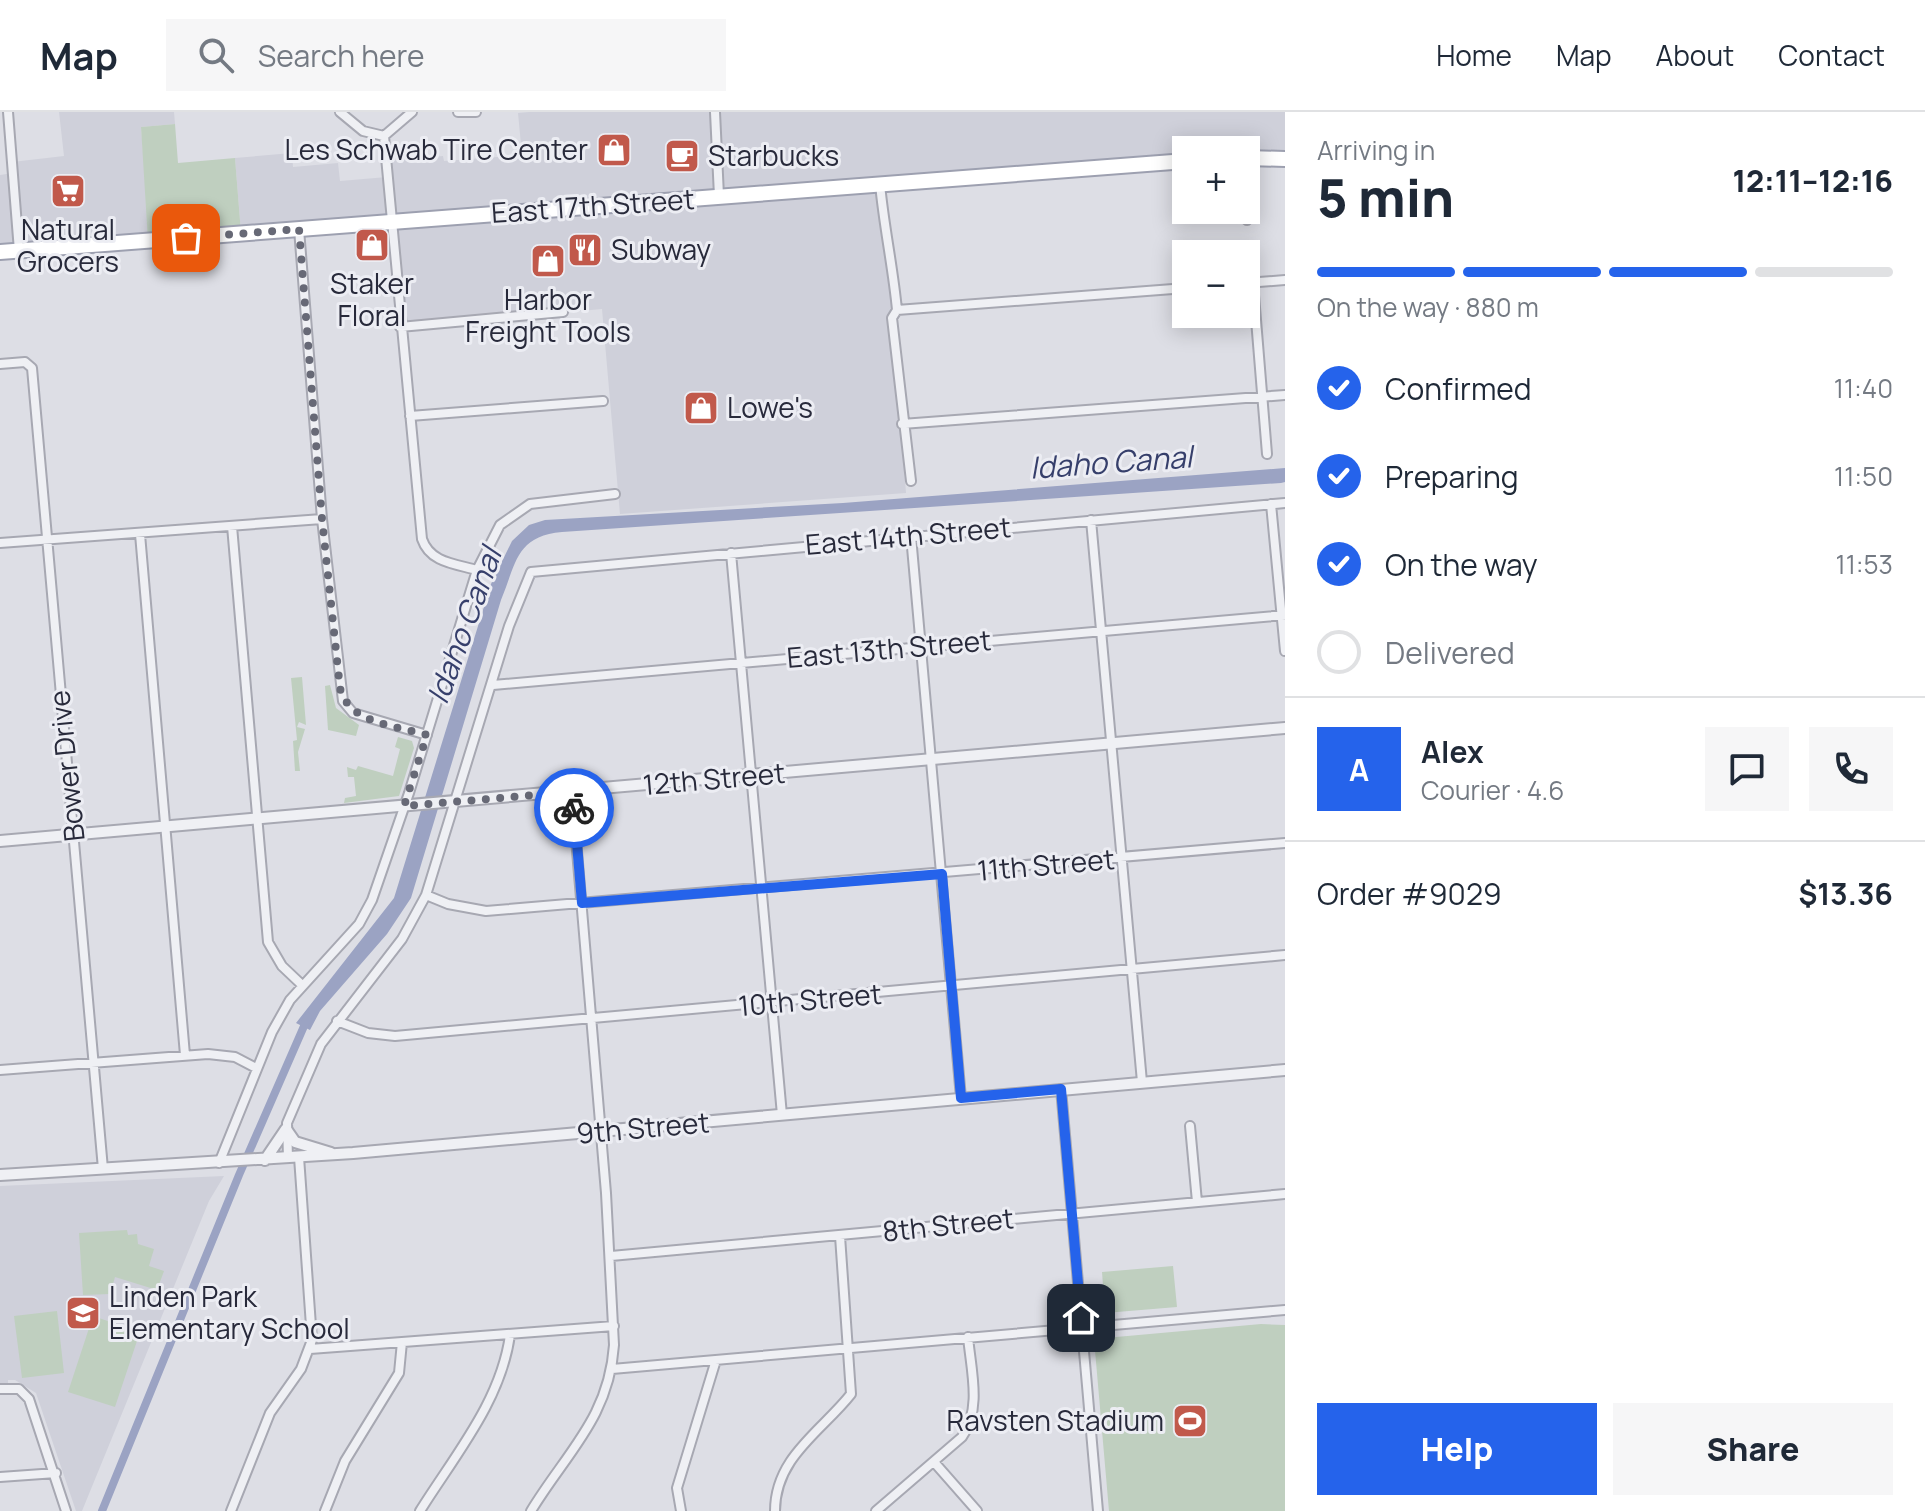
<!DOCTYPE html>
<meta charset="utf-8">
<style>
body{margin:0;font-family:Manrope,sans-serif;background:#f6f6f7;color:#1f2937;height:100vh;display:flex;flex-direction:column;font-size:30px;white-space:nowrap}
*{box-sizing:border-box;margin:0}
p{font-size:26px;color:#747a83}
.icon{flex:none;width:44px;height:44px;fill:none;stroke:currentColor;stroke-width:2;stroke-linecap:round;stroke-linejoin:round}
.map{position:relative;flex:1;overflow:hidden}
.side{display:flex;flex-direction:column;background:#fff;width:640px}
.side>*{flex:none}
.controls{position:absolute;left:1172px;top:24px;display:grid;gap:16px}
.controls a{display:grid;place-items:center;width:88px;height:88px;border-radius:0px;background:#fff;box-shadow:0 4px 20px #0003;font-size:40px}
.pin{position:absolute;display:grid;place-items:center;width:68px;height:68px;color:#fff;margin:-34px;border-radius:16px;box-shadow:0 4px 12px #0006}
.courier{position:absolute;display:grid;place-items:center;width:80px;height:80px;margin:-40px;border:6px solid #2563eb;border-radius:50%;background:#fff;color:#222;box-shadow:0 2px 10px #0007}
.overview em{font-style:normal;font-weight:800}
.overview div{display:flex;flex-direction:column-reverse}
.overview{display:flex;align-items:center;justify-content:space-between;height:136px;padding:0 32px}
h1{font-size:52px;font-weight:800;line-height:60px}
.bar{display:grid;grid-template-columns:repeat(4,1fr);gap:12px 8px;align-content:center;height:96px;padding:0 32px}
.bar i{height:10px;border-radius:6px;background:#e0e1e3}
.bar .active{background:#2563eb}
.bar p{grid-column:span 4}
.line{display:flex;align-items:center;gap:20px;padding:0 32px;border-top:2px solid #e0e1e3}
.line div{flex:1}
.round{display:grid;place-items:center;flex:none;width:84px;height:84px;border-radius:0px;background:#f6f6f7}
ol{padding:0 32px;list-style:none}
li{display:flex;align-items:center;gap:24px;height:88px}
li p{margin-inline-start:auto}
li .icon{padding:8px;border-radius:50%;background:#2563eb;color:#fff;stroke-width:4}
li:last-child{color:#747a83}
li i{width:44px;height:44px;border:4px solid #e0e1e3;border-radius:50%}
.button{display:flex;gap:16px;margin-top:auto;padding:16px 32px}
.button a{flex:1;height:92px;border-radius:0px;background:#2563eb;color:#fff;font-size:32px;font-weight:800;line-height:92px;text-align:center}
.button a+a{background:#f6f6f7;color:#1f2937}
header{display:flex;align-items:center;gap:48px;box-sizing:border-box;height:112px;padding:0 40px;background:#fff;border-bottom:2px solid #e0e1e3}
header strong{font-size:38px}
nav{display:flex;gap:44px;margin-inline-start:auto;font-size:28px}
.search{width:560px;height:72px;background:#f6f6f7;display:flex;align-items:center;gap:20px;box-sizing:border-box;padding:0 28px;border-radius:0px;color:#747a83;font-size:30px}
main{display:flex;flex:1;min-height:0}
.map>svg:first-child{display:block}
.built{fill:#cfd0da}
.green{fill:#bfcfbf}
.water{fill:#9ba3c3}
.lines{fill:none;stroke-linecap:round;stroke-linejoin:round}
.canal{stroke:#9ba3c3;stroke-width:8}
.minor-casing{stroke:#a7a8b2;stroke-width:12}
.tertiary-casing{stroke:#a7a8b2;stroke-width:14}
.primary-casing{stroke:#9da0b0;stroke-width:18}
.minor{stroke:#eff0f4;stroke-width:8}
.tertiary{stroke:#eff0f4;stroke-width:10}
.primary{stroke:#fff;stroke-width:14}
.done{stroke:#676976;stroke-width:8;stroke-dasharray:0 14.4}
.route{stroke:#2563eb;stroke-width:10}
.labels{text-anchor:middle;stroke-width:6;stroke-linejoin:round;paint-order:stroke}
.poi-label{font-size:28px;fill:#282a3b;stroke:#ecedf3;text-anchor:start}
.street-label{font-size:28px;fill:#282a3b;stroke:#ecedf3}
.water-label{font-size:30px;font-style:italic;fill:#363f6b;stroke:#ecedf3}
</style>
<header>
<strong>Map</strong>
<div class="search"><svg class="icon" aria-label="search" viewBox="0 0 24 24"><circle cx="10" cy="10" r="6"/><path d="M15 15l6 6"/></svg>Search here</div>
<nav><a>Home</a><a>Map</a><a>About</a><a>Contact</a></nav>
</header>
<main>
<div class="map">
<svg width="1285" height="1399" viewBox="0 0 1285 1399">
<rect width="100%" height="100%" fill="#dddee5"/>
<path class="built" d="M 59,0 L 174,0 L 175,12 L 141,15 L 150,128 L 0,140 L 0,63 L 13,61 L 12,50 L 64,44 Z
M 529,0 L 1285,0 L 1285,44 L 1246,46 L 1246,38 L 1186,38 L 1186,49 L 880,72 L 897,198 L 892,206 L 906,381 L 620,402 L 602,197 L 400,215 L 392,110 L 241,121 L 235,46 L 292,41 L 293,55 L 338,51 L 340,69 L 387,65 L 386,49 L 443,44 L 444,49 L 522,43 L 518,1 Z
M 224,1064 L 209,1089 L 82,1399 L 76,1399 L 36,1281 L 15,1268 L 8,1268 L 8,1276 L 0,1277 L 0,1074 Z"/>
<path class="green" d="M 175,12 L 178,51 L 235,46 L 241,121 L 148,129 L 141,15 Z
M 302,565 L 306,613 L 299,610 L 297,615 L 305,617 L 298,640 L 300,659 L 295,659 L 293,629 L 297,628 L 291,566 Z
M 330,573 L 336,596 L 359,613 L 356,624 L 328,618 L 325,574 Z
M 398,625 L 412,629 L 414,636 L 399,684 L 344,691 L 345,686 L 356,684 L 354,665 L 348,665 L 347,655 L 356,658 L 358,654 L 393,664 L 400,637 L 395,635 Z
M 127,1118 L 128,1123 L 137,1122 L 138,1132 L 154,1137 L 149,1154 L 164,1159 L 157,1178 L 115,1165 L 110,1182 L 83,1183 L 79,1121 Z
M 1173,1154 L 1177,1195 L 1105,1201 L 1102,1160 Z
M 57,1199 L 64,1261 L 22,1266 L 14,1204 Z
M 93,1204 L 140,1220 L 115,1295 L 68,1280 Z
M 1261,1212 L 1285,1213 L 1285,1399 L 1109,1399 L 1094,1227 Z"/>
<path class="water" d="M 1285,356 L 1285,370 L 1281,371 L 562,420 C 515,424 516,453 501,488 L 411,786 L 387,822 L 320,899 L 310,918 L 296,911 L 394,786 L 491,472 L 512,429 L 529,413 L 545,408 L 843,391 Z"/>
<g class="lines">
<path class="canal" d="M 102,1399 L 239,1063 L 308,905"/>
<g class="minor-casing">
<path id="minor" d="M 8,0 L 19,139
M 340,0 L 363,19 L 384,24
M 458,0 L 476,0
M 715,0 L 719,84
M 384,24 L 422,427 C 430,451 456,452 477,458
M 384,24 L 412,0
M 880,72 C 884,115 893,155 897,198 L 892,206 L 911,369
M 1246,89 L 1247,108
M 299,117 L 322,407 L 343,589 L 353,601 L 427,623
M 1246,171 L 1285,168
M 1253,171 L 1267,342
M 897,198 L 1186,176
M 400,215 L 563,200
M 0,252 L 25,250 L 32,256 L 103,1057
M 410,304 L 603,289
M 902,312 L 1285,283
M 1271,392 L 1285,539
M 1091,408 L 1142,970
M 232,414 L 268,830 L 282,854 L 302,873
M 140,422 L 185,943
M 911,424 L 961,986
M 0,431 L 322,407
M 731,441 L 782,1003
M 493,573 L 1285,503
M 426,783 L 448,792 L 486,799 L 1285,731
M 337,909 L 368,921 L 395,924 L 1285,843
M 0,958 L 208,942 L 235,945 L 256,956
M 1061,977 L 1098,1399
M 1190,1014 L 1197,1090
M 288,1046 L 287,1011 L 321,932 L 402,827 L 426,783 L 509,514 L 531,460 L 1285,391
M 219,1051 L 272,920 L 290,888 L 359,812 L 372,788 L 409,681 L 477,458 L 500,413 L 530,392 L 615,382
M 611,1144 L 1285,1082
M 310,1237 L 614,1214
M 612,1257 L 1285,1198
M 0,1277 L 19,1277 L 29,1287 L 66,1399
M 934,1350 L 977,1399
M 0,1365 L 56,1361
M 231,1399 L 270,1301 L 301,1257 L 312,1228 L 299,1045
M 325,1399 L 345,1349 L 399,1261 L 402,1230
M 420,1399 C 455,1343 501,1289 510,1223
M 531,1399 C 566,1341 609,1306 614,1233 L 606,1081 L 572,680
M 681,1399 L 677,1376 L 716,1248
M 775,1399 C 775,1345 822,1319 851,1282 L 840,1124
M 876,1399 L 962,1325 C 982,1297 971,1258 968,1225"/>
</g>
<g class="tertiary-casing">
<path id="tertiary" d="M 0,729 L 1285,616
M 265,1048 L 286,1017 L 295,1030 L 331,1041
M 0,1063 L 353,1041 L 1285,958"/>
</g>
<g class="primary-casing">
<path id="primary" d="M 1246,46 L 1285,47
M 0,140 L 1186,49"/>
</g>
<use href="#minor" class="minor"/>
<use href="#tertiary" class="tertiary"/>
<use href="#primary" class="primary"/>
</g>
<g class="lines">
<path class="done" d="M 186,126 L 299,117 L 322,407 L 340,576 C 348,611 396,614 427,623 L 404,694 L 572,680 L 574,696"/>
<path class="route" d="M 574,696 L 582,791 L 942,762 L 961,986 L 1061,977 L 1081,1206"/>
</g>
<defs>
<g id="shop-square" transform="scale(1.8)"><rect x="-9" y="-9" width="18" height="18" rx="4" fill="#c1594b" stroke="#ecedf3"/><path d="M-5-2.5h2.3a2.7 3.5 0 0 1 5.4 0H5L5.5 6h-11ZM-1.5-2.5h3a1.5 2.3 0 0 0-3 0Z" fill="#fff"/></g>
<g id="cafe-square" transform="scale(1.8)"><rect x="-9" y="-9" width="18" height="18" rx="4" fill="#c1594b" stroke="#ecedf3"/><path d="M-5.5-4.5H6V0H3Q3 3.5 0 3.5H-2.5Q-5.5 3.5-5.5 0ZM3-3.2v2h1.7v-2ZM-6 4.5H4V6H-6Z" fill="#fff"/></g>
<g id="supermarket-square" transform="scale(1.8)"><rect x="-9" y="-9" width="18" height="18" rx="4" fill="#c1594b" stroke="#ecedf3"/><path d="M-6-5.5h2.5l.6 2H6L4.5 2H-2.5L-4.4-4H-6ZM-1.5 3.2a1.3 1.3 0 1 0 .1 0ZM3 3.2a1.3 1.3 0 1 0 .1 0Z" fill="#fff"/></g>
<g id="restaurant-square" transform="scale(1.8)"><rect x="-9" y="-9" width="18" height="18" rx="4" fill="#c1594b" stroke="#ecedf3"/><path d="M-5-6h1v4h1v-4h1v4h1v-4h1v5L-1.5 .5V6h-2V.5L-5-1ZM5-6V6H3V1.5H1.5Q1.5-4 5-6Z" fill="#fff"/></g>
<g id="school-square" transform="scale(1.8)"><rect x="-9" y="-9" width="18" height="18" rx="4" fill="#c1594b" stroke="#ecedf3"/><path d="M0-5L7-2L0 1L-7-2ZM-4 1L0 2.5L4 1V4Q0 6-4 4Z" fill="#fff"/></g>
<g id="stadium-square" transform="scale(1.8)"><rect x="-9" y="-9" width="18" height="18" rx="4" fill="#c1594b" stroke="#ecedf3"/><path d="M0-5a6.5 5 0 1 0 0 10a6.5 5 0 1 0 0-10ZM-3.5-1.8h7v3.6h-7Z" fill="#fff"/></g>
</defs>
<g fill-rule="evenodd">
<use href="#shop-square" x="614" y="38"/>
<use href="#cafe-square" x="682" y="44"/>
<use href="#supermarket-square" x="68" y="79"/>
<use href="#shop-square" x="372" y="133"/>
<use href="#restaurant-square" x="585" y="138"/>
<use href="#shop-square" x="548" y="149"/>
<use href="#shop-square" x="701" y="296"/>
<use href="#school-square" x="83" y="1201"/>
<use href="#stadium-square" x="1190" y="1309"/>
</g>
<g class="labels">
<g class="poi-label">
<text x="588" y="48" text-anchor="end">Les Schwab Tire Center</text>
<text x="708" y="54">Starbucks</text>
<text x="68" y="128" text-anchor="middle">Natural<tspan x="68" dy="32">Grocers</tspan></text>
<text x="611" y="148">Subway</text>
<text x="372" y="182" text-anchor="middle">Staker<tspan x="372" dy="32">Floral</tspan></text>
<text x="548" y="198" text-anchor="middle">Harbor<tspan x="548" dy="32">Freight Tools</tspan></text>
<text x="727" y="306">Lowe's</text>
<text x="109" y="1195">Linden Park<tspan x="109" dy="32">Elementary School</tspan></text>
<text x="1164" y="1319" text-anchor="end">Ravsten Stadium</text>
</g>
<g class="street-label">
<text transform="translate(593 94) rotate(-4)" y="10">East 17th Street</text>
<text transform="translate(908 424) rotate(-5)" y="10">East 14th Street</text>
<text transform="translate(889 537) rotate(-5)" y="10">East 13th Street</text>
<text transform="translate(67 654) rotate(-96)" y="10">Bower Drive</text>
<text transform="translate(714 667) rotate(-5)" y="10">12th Street</text>
<text transform="translate(1046 753) rotate(-5)" y="10">11th Street</text>
<text transform="translate(810 888) rotate(-5)" y="10">10th Street</text>
<text transform="translate(643 1016) rotate(-5)" y="10">9th Street</text>
<text transform="translate(948 1113) rotate(-6)" y="10">8th Street</text>
</g>
<g class="water-label">
<text transform="translate(1111 351) rotate(-4)" y="10">Idaho Canal</text>
<text transform="translate(465 514) rotate(-70)" y="10">Idaho Canal</text>
</g>
</g>
</svg>
<div class="controls">
<a>+</a>
<a>−</a>
</div>
<div class="pin" style="left:186px;top:126px;background:#ea580c"><svg class="icon" aria-label="bag" viewBox="0 0 24 24"><path d="M5 8h14l-1 12H6zM9 8a3 3 0 0 1 6 0"/></svg></div>
<div class="pin" style="left:1081px;top:1206px;background:#1f2937"><svg class="icon" aria-label="home" viewBox="0 0 24 24"><path d="M3 11l9-7 9 7M6 9v11h12V9"/></svg></div>
<div class="courier" style="left:574px;top:696px"><svg class="icon" aria-label="bike" viewBox="0 0 24 24"><circle cx="6" cy="16" r="4"/><circle cx="18" cy="16" r="4"/><path d="M6 16l4-8h5l3 8M10 8l3 8H6M13 5h3"/></svg></div>
</div>
<section class="side">
<div class="overview"><div><h1>5 min</h1><p>Arriving in</p></div><em>12:11–12:16</em></div>
<div class="bar"><i class="active"></i><i class="active"></i><i class="active"></i><i></i><p>On the way · 880 m</p></div>
<ol>
<li><svg class="icon" aria-label="check" viewBox="0 0 24 24"><path d="M5 12l5 5 9-10"/></svg>Confirmed<p>11:40</p></li>
<li><svg class="icon" aria-label="check" viewBox="0 0 24 24"><path d="M5 12l5 5 9-10"/></svg>Preparing<p>11:50</p></li>
<li><svg class="icon" aria-label="check" viewBox="0 0 24 24"><path d="M5 12l5 5 9-10"/></svg>On the way<p>11:53</p></li>
<li><i></i>Delivered</li>
</ol>
<div class="line" style="height:144px"><b class="round" style="background:#2563eb;color:#fff">A</b><div><b>Alex</b><p>Courier · 4.6</p></div><a class="round"><svg class="icon" aria-label="chat" viewBox="0 0 24 24"><path d="M4 5h16v11H9l-5 4z"/></svg></a><a class="round"><svg class="icon" aria-label="phone" viewBox="0 0 24 24"><path d="M5 4h4l2 5-3 2q2 4 5 5l2-3 5 2v4C11 20 4 13 5 4z"/></svg></a></div>
<div class="line" style="height:104px"><div>Order #9029</div><b>$13.36</b></div>
<div class="button"><a>Help</a><a>Share</a></div>
</section>
</main>
